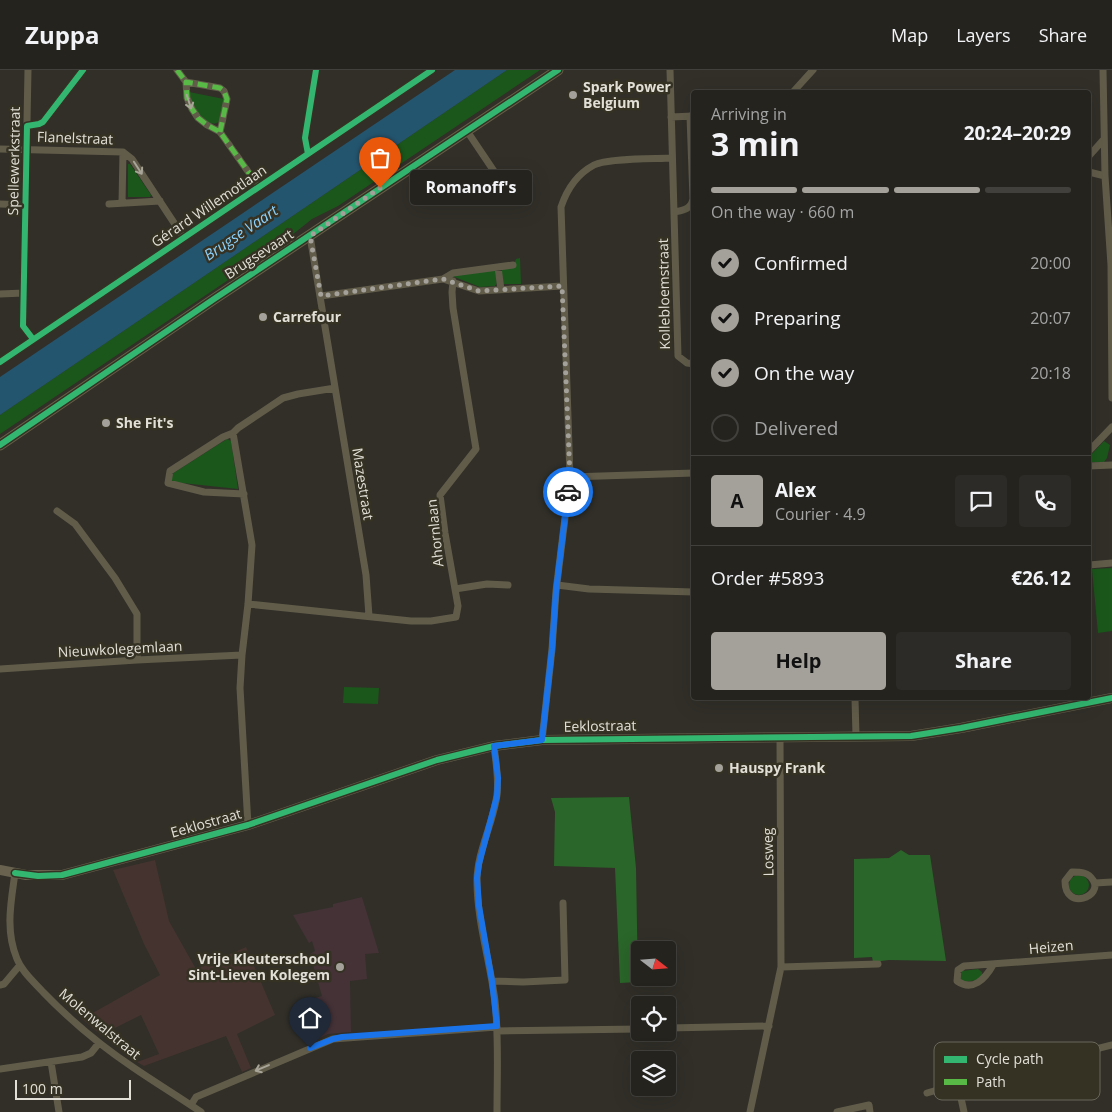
<!DOCTYPE html>
<meta charset="utf-8">
<style>
body{margin:0;font-family:"Open Sans",sans-serif;background:#2d2b27;color:#f1f3f6;height:100vh;display:flex;flex-direction:column;font-size:19px;white-space:nowrap}
*{box-sizing:border-box;margin:0}
p{font-size:16px;color:#a3a4a4}
.icon{flex:none;width:28px;height:28px;fill:none;stroke:currentColor;stroke-width:2;stroke-linecap:round;stroke-linejoin:round}
.map{position:relative;flex:1;overflow:hidden}
.side{position:absolute;left:691px;top:20px;width:400px;height:610px;display:flex;flex-direction:column;background:#25231e;border-radius:5px;box-shadow:0 5px 20px #0002,0 0 0 1px #42403c}
.side>*{flex:none}
.needle{width:32px;rotate:107deg}
.fabs{position:absolute;left:631px;top:871px;display:grid;gap:10px}
.fabs a{display:grid;place-items:center;width:45px;height:45px;border-radius:5px;background:#25231e;box-shadow:0 5px 20px #0002,0 0 0 1px #42403c;font-size:25px}
.scale{position:absolute;left:15px;bottom:12px;width:116px;box-sizing:border-box;padding-left:5px;border:2px solid #e2dfd7;border-top:0;font-size:14px;line-height:18px;white-space:nowrap;color:#e2dfd7;-webkit-text-stroke:4px #353224;paint-order:stroke}
.pin{position:absolute;display:grid;place-items:center;width:42px;height:42px;color:#fff;margin:-51px -21px;border-radius:50% 50% 50% 0;rotate:-45deg;box-shadow:0 0 5px #0007}
.pin .icon{rotate:45deg}
.courier{position:absolute;display:grid;place-items:center;width:50px;height:50px;margin:-25px;border:4px solid #1a73e8;border-radius:50%;background:#fff;color:#222;box-shadow:0 1px 6px #0007}
.bubble{position:absolute;height:35px;border-radius:5px;background:#25231e;box-shadow:0 5px 20px #0002,0 0 0 1px #42403c;font-size:16px;font-weight:700;line-height:35px;text-align:center}
.overview em{font-style:normal;font-weight:700}
.overview div{display:flex;flex-direction:column-reverse}
.overview{display:flex;align-items:center;justify-content:space-between;height:85px;padding:0 20px}
h1{font-size:32px;font-weight:700;line-height:38px}
.bar{display:grid;grid-template-columns:repeat(4,1fr);gap:8px 5px;align-content:center;height:60px;padding:0 20px}
.bar i{height:6px;border-radius:4px;background:#42403c}
.bar .on{background:#a4a19a}
.bar p{grid-column:span 4}
.line{display:flex;align-items:center;gap:12px;padding:0 20px;border-top:1px solid #42403c}
.line div{flex:1}
.round{display:grid;place-items:center;flex:none;width:52px;height:52px;border-radius:5px;background:#2d2b27}
ol{padding:0 20px;list-style:none}
li{display:flex;align-items:center;gap:15px;height:55px}
li p{margin-inline-start:auto}
li .icon{padding:5px;border-radius:50%;background:#a4a19a;color:#111;stroke-width:4}
li:last-child{color:#a3a4a4}
li i{width:28px;height:28px;border:2px solid #42403c;border-radius:50%}
.cta{display:flex;gap:10px;margin-top:auto;padding:10px 20px}
.cta a{flex:1;height:58px;border-radius:5px;background:#a4a19a;color:#111;font-size:20px;font-weight:700;line-height:58px;text-align:center}
.cta a+a{background:#2d2b27;color:#f1f3f6}
header{display:flex;align-items:center;gap:30px;box-sizing:border-box;height:70px;padding:0 25px;background:#25231e;border-bottom:1px solid #42403c}
header strong{font-size:24px}
nav{display:flex;gap:28px;margin-inline-start:auto;font-size:18px}
.map>svg:first-child{display:block}
.industrial{fill:#45332f}
.education{fill:#443237}
.green{fill:#1b571b}
.forest{fill:#2a6529}
.water{fill:#24556f}
.lines{fill:none;stroke-linecap:round;stroke-linejoin:round}
.street{stroke:#615c4a;stroke-width:7}
.secondary{stroke:#68624f;stroke-width:10}
.primary{stroke:#666048;stroke-width:11}
.quiet{stroke:#58b947;stroke-width:5;stroke-dasharray:10 5;stroke-linecap:butt}
.cycleway-casing{stroke:#353224;stroke-width:9}
.cycleway{stroke:#33b770;stroke-width:6}
.oneway{stroke:#a8a498}
.done{stroke:#a4a19a;stroke-width:5;stroke-dasharray:0 9}
.route{stroke:#1a73e8;stroke-width:6}
.poi-dot{fill:#a4a19a;stroke:#353224;stroke-width:2}
.labels{text-anchor:middle;stroke-width:5;stroke-linejoin:round;paint-order:stroke}
.poi-label{font-size:14px;font-weight:bold;fill:#e2dfd7;stroke:#353224;text-anchor:start}
.street-label{font-size:14px;fill:#e2dfd7;stroke:#353224}
.water-label{font-size:15px;font-style:italic;fill:#8ad0fa;stroke:#353224}
.key{fill:#353224;stroke:#69665a;stroke-width:1}
.key-label{font-size:14px;fill:#e2dfd7}
</style>
<header>
<strong>Zuppa</strong>
<nav><a>Map</a><a>Layers</a><a>Share</a></nav>
</header>
<div class="map">
<svg width="1112" height="1042" viewBox="0 0 1112 1042">
<rect width="100%" height="100%" fill="#312f28"/>
<path class="industrial" d="M 155,790 L 169,851 L 196,899 L 246,877 L 275,945 L 237,964 L 251,998 L 242,1002 L 226,966 L 144,996 L 137,992 L 159,984 L 141,945 L 101,965 L 82,949 L 160,905 L 144,874 L 113,800 Z"/>
<path class="education" d="M 362,827 L 379,883 L 365,884 L 367,909 L 350,911 L 351,962 L 328,964 L 314,971 L 298,933 L 322,926 L 310,884 L 315,881 L 312,871 L 309,873 L 293,845 L 333,837 L 333,834 Z"/>
<path class="green" d="M 507,0 L 540,0 L 338,136 L 312,149 L 277,177 L 0,364 L 0,345 Z
M 189,22 L 224,29 L 220,51 C 206,62 189,35 189,22 Z
M 128,94 L 130,94 L 151,125 L 150,127 L 128,127 Z
M 520,188 L 521,214 L 502,214 L 502,199 L 513,197 L 516,189 Z
M 495,200 L 497,213 L 495,216 L 480,217 L 452,206 Z
M 227,369 L 231,371 L 238,419 L 173,412 L 171,409 L 172,404 Z
M 1104,371 L 1110,375 L 1107,388 L 1104,392 L 1091,392 L 1089,387 Z
M 1112,498 L 1112,561 L 1098,563 L 1092,499 Z
M 344,617 L 379,618 L 378,634 L 343,633 Z
M1069 815a10 10 0 1 1 20 0a10 10 0 1 1-20 0Z
M 978,899 L 982,902 L 982,905 L 977,910 L 964,912 L 959,908 L 962,901 Z"/>
<path class="forest" d="M 629,727 L 636,798 L 638,912 L 620,913 L 615,798 L 554,796 L 555,742 L 551,728 Z
M 901,780 L 909,785 L 930,785 L 946,891 L 889,890 L 873,892 L 872,887 L 854,888 L 854,789 L 889,788 Z"/>
<path class="water" d="M 455,0 L 507,0 L 0,345 L 0,307 Z"/>
<g class="lines">
<path class="street" d="M 28,0 L 23,256 L 33,269
M 177,0 L 186,12
M 670,0 L 678,286 L 687,293 L 694,294
M 1103,0 L 1105,106 L 1111,195 L 1112,328
M 793,22 L 813,0
M 671,47 L 693,46
M 27,56 L 39,54 L 43,52 L 83,0
M 467,61 L 504,116 L 506,124
M 220,62 L 227,29 L 224,21 L 220,18 L 186,12 L 187,28 L 192,39 L 198,48 L 207,55 L 220,62 L 259,117
M 0,79 L 123,82 L 132,89 L 184,168
M 308,84 L 305,68 L 316,0
M 1089,86 L 1104,69
M 1089,102 L 1105,106
M 122,133 L 123,82
M 0,134 L 25,135
M 109,134 L 160,131
M 675,142 C 684,140 691,139 693,129 L 690,46
M 310,166 L 366,505 L 369,546
M 498,197 L 501,220
M 443,209 L 453,203 L 513,195
M 0,224 L 24,223
M 321,226 L 443,209 L 479,221 L 562,216
M 0,292 L 432,0
M 233,363 L 252,475 L 248,534 L 242,585 L 240,618 L 248,755
M 1089,381 L 1112,357
M 1089,396 L 1112,395
M 570,407 L 694,403
M 244,424 L 204,422 L 168,413 L 170,401 L 223,367 L 233,363 L 238,358 L 283,328 L 298,324 L 335,318
M 57,441 L 75,454 L 115,508 L 137,544 L 137,590
M 1089,495 L 1112,493
M 557,515 L 589,519 L 694,522
M 455,519 L 487,514 L 508,515
M 248,534 L 411,551 L 431,551 L 456,547 L 458,536 L 445,463 L 440,425 L 476,379 L 453,238 L 452,222 L 453,211
M 0,599 L 137,590 L 242,585
M 855,628 L 856,666
M 542,670 L 552,579 L 556,521 L 570,407 L 561,137 C 567,119 577,104 594,95 C 607,88 655,89 672,88
M 494,676 C 496,693 499,709 497,725 C 493,754 477,782 477,811 C 477,851 490,891 495,931 C 499,968 497,1005 497,1042
M 1072,802 C 1081,802 1088,802 1093,810 C 1104,826 1065,842 1065,811 Z
M 15,803 C 11,832 5,860 17,889 C 22,902 34,912 43,922 C 70,950 101,976 134,998 C 156,1013 179,1027 201,1042
M 1095,813 L 1112,812
M 993,895 C 985,909 973,922 957,911 L 958,900 L 964,896 L 1112,885
M 781,897 L 878,894
M 492,911 L 523,912 L 565,910 L 563,833
M 0,915 L 4,914 L 20,895
M 668,958 L 769,956
M 497,961 L 640,959
M 51,992 L 59,1042
M 0,999 L 82,987 L 91,983 L 99,973
M 927,1023 L 958,1014
M 191,1035 L 196,1027 L 333,969 L 497,957
M 750,1042 L 781,897 L 780,667
M 837,1042 L 869,1035 L 870,1042
M 964,1042 L 958,1014 L 1112,975"/>
<path class="secondary" d="M 0,800 L 26,805 L 62,805 L 248,755 L 437,690 L 494,676 L 542,670 L 911,666 L 961,658 L 1112,628"/>
<path class="primary" d="M 0,375 L 214,229 L 558,0"/>
<path class="quiet" d="M 177,0 L 186,12
M 220,62 L 227,29 L 224,21 L 220,18 L 186,12 L 187,28 L 192,39 L 198,48 L 207,55 L 220,62 L 259,117"/>
<g class="cycleway-casing">
<path id="cycleway" d="M 308,84 L 305,68 L 316,0
M 33,269 L 23,256 L 27,56 L 39,54 L 43,52 L 83,0
M 0,292 L 432,0
M 0,375 L 214,229 L 558,0
M 15,803 L 38,806 L 62,805 L 248,755 L 437,690 L 494,676 L 542,670 L 911,666 L 961,658 L 1112,628"/>
</g>
<use href="#cycleway" class="cycleway"/>
</g>
<defs><path id="oneway-shaft" d="M-6 0H5M1.5-3L5.5 0L1.5 3" fill="none" stroke-width="1.6" stroke-linecap="round" stroke-linejoin="round" transform="scale(1.25)"/></defs>
<g class="oneway">
<use href="#oneway-shaft" transform="translate(189 32) rotate(72)"/>
<use href="#oneway-shaft" transform="translate(138 98) rotate(57)"/>
<use href="#oneway-shaft" transform="translate(262 998) rotate(157)"/>
</g>
<g class="lines">
<path class="done" d="M 380,118 L 310,166 L 321,226 L 443,209 L 479,221 L 562,216 L 568,358 L 570,407 L 568,422"/>
<path class="route" d="M 310,978 L 333,969 L 342,967 L 497,956 L 492,911 L 479,836 L 477,808 L 479,794 L 497,726 L 498,708 L 494,676 L 542,670 L 552,579 L 556,521 L 568,422"/>
</g>
<g class="poi-dot">
<circle cx="573" cy="25" r="5"/>
<circle cx="263" cy="247" r="5"/>
<circle cx="106" cy="353" r="5"/>
<circle cx="719" cy="698" r="5"/>
<circle cx="340" cy="897" r="5"/>
</g>
<g class="labels">
<g class="poi-label">
<text x="583" y="22">Spark Power<tspan x="583" dy="16">Belgium</tspan></text>
<text x="273" y="252">Carrefour</text>
<text x="116" y="358">She Fit's</text>
<text x="729" y="703">Hauspy Frank</text>
<text x="330" y="894" text-anchor="end">Vrije Kleuterschool<tspan x="330" dy="16">Sint-Lieven Kolegem</tspan></text>
</g>
<g class="street-label">
<text transform="translate(75 68) rotate(2)" y="5">Flanelstraat</text>
<text transform="translate(14 91) rotate(-89)" y="5">Spellewerkstraat</text>
<text transform="translate(209 136) rotate(-34)" y="5">Gérard Willemotlaan</text>
<text transform="translate(259 184) rotate(-33)" y="5">Brugsevaart</text>
<text transform="translate(664 224) rotate(-91)" y="5">Kollebloemstraat</text>
<text transform="translate(363 414) rotate(81)" y="5">Mazestraat</text>
<text transform="translate(435 463) rotate(-96)" y="5">Ahornlaan</text>
<text transform="translate(120 579) rotate(-3)" y="5">Nieuwkolegemlaan</text>
<text transform="translate(600 656) rotate(-1)" y="5">Eeklostraat</text>
<text transform="translate(206 753) rotate(-16)" y="5">Eeklostraat</text>
<text transform="translate(768 782) rotate(-91)" y="5">Losweg</text>
<text transform="translate(1051 877) rotate(-5)" y="5">Heizen</text>
<text transform="translate(100 954) rotate(40)" y="5">Molenwalstraat</text>
</g>
<g class="water-label">
<text transform="translate(241 163) rotate(-34)" y="5">Brugse Vaart</text>
</g>
</g>
<rect x="934" y="972" width="166" height="58" rx="8" class="key"/>
<rect x="944" y="986" width="23" height="7" fill="#33b770"/>
<rect x="944" y="1009" width="23" height="6" fill="#58b947"/>
<g class="key-label">
<text x="976" y="994">Cycle path</text>
<text x="976" y="1017">Path</text>
</g>
</svg>
<div class="fabs">
<a><svg class="needle" viewBox="-14 -14 28 28"><path d="M0-13l5 13h-10z" fill="#e53935"/><path d="M0 13l5-13h-10z" fill="#a3a4a4"/></svg></a>
<a><svg class="icon" aria-label="locate" viewBox="0 0 24 24"><circle cx="12" cy="12" r="6"/><path d="M12 2v4M12 18v4M2 12h4M18 12h4"/></svg></a>
<a><svg class="icon" aria-label="layers" viewBox="0 0 24 24"><path d="M12 4l9 5-9 5-9-5zM3 14l9 5 9-5"/></svg></a>
</div>
<div class="scale">100 m</div>
<div class="pin" style="left:380px;top:118px;background:#ea580c"><svg class="icon" aria-label="bag" viewBox="0 0 24 24"><path d="M5 8h14l-1 12H6zM9 8a3 3 0 0 1 6 0"/></svg></div>
<div class="pin" style="left:310px;top:978px;background:#1f2937"><svg class="icon" aria-label="home" viewBox="0 0 24 24"><path d="M3 11l9-7 9 7M6 9v11h12V9"/></svg></div>
<div class="courier" style="left:568px;top:422px"><svg class="icon" aria-label="car" viewBox="0 0 24 24"><path d="M5 17H2v-5l4-1 3-4h7l3 4 3 1v5h-3M9 17h6M6 11h13"/><circle cx="7" cy="17" r="2"/><circle cx="17" cy="17" r="2"/></svg></div>
<div class="bubble" style="left:410px;top:100px;width:122px">Romanoff's</div>
<section class="side">
<div class="overview"><div><h1>3 min</h1><p>Arriving in</p></div><em>20:24–20:29</em></div>
<div class="bar"><i class="on"></i><i class="on"></i><i class="on"></i><i></i><p>On the way · 660 m</p></div>
<ol>
<li><svg class="icon" aria-label="check" viewBox="0 0 24 24"><path d="M5 12l5 5 9-10"/></svg>Confirmed<p>20:00</p></li>
<li><svg class="icon" aria-label="check" viewBox="0 0 24 24"><path d="M5 12l5 5 9-10"/></svg>Preparing<p>20:07</p></li>
<li><svg class="icon" aria-label="check" viewBox="0 0 24 24"><path d="M5 12l5 5 9-10"/></svg>On the way<p>20:18</p></li>
<li><i></i>Delivered</li>
</ol>
<div class="line" style="height:90px"><b class="round" style="background:#a4a19a;color:#111">A</b><div><b>Alex</b><p>Courier · 4.9</p></div><a class="round"><svg class="icon" aria-label="chat" viewBox="0 0 24 24"><path d="M4 5h16v11H9l-5 4z"/></svg></a><a class="round"><svg class="icon" aria-label="phone" viewBox="0 0 24 24"><path d="M5 4h4l2 5-3 2q2 4 5 5l2-3 5 2v4C11 20 4 13 5 4z"/></svg></a></div>
<div class="line" style="height:65px"><div>Order #5893</div><b>€26.12</b></div>
<div class="cta"><a>Help</a><a>Share</a></div>
</section>
</div>
